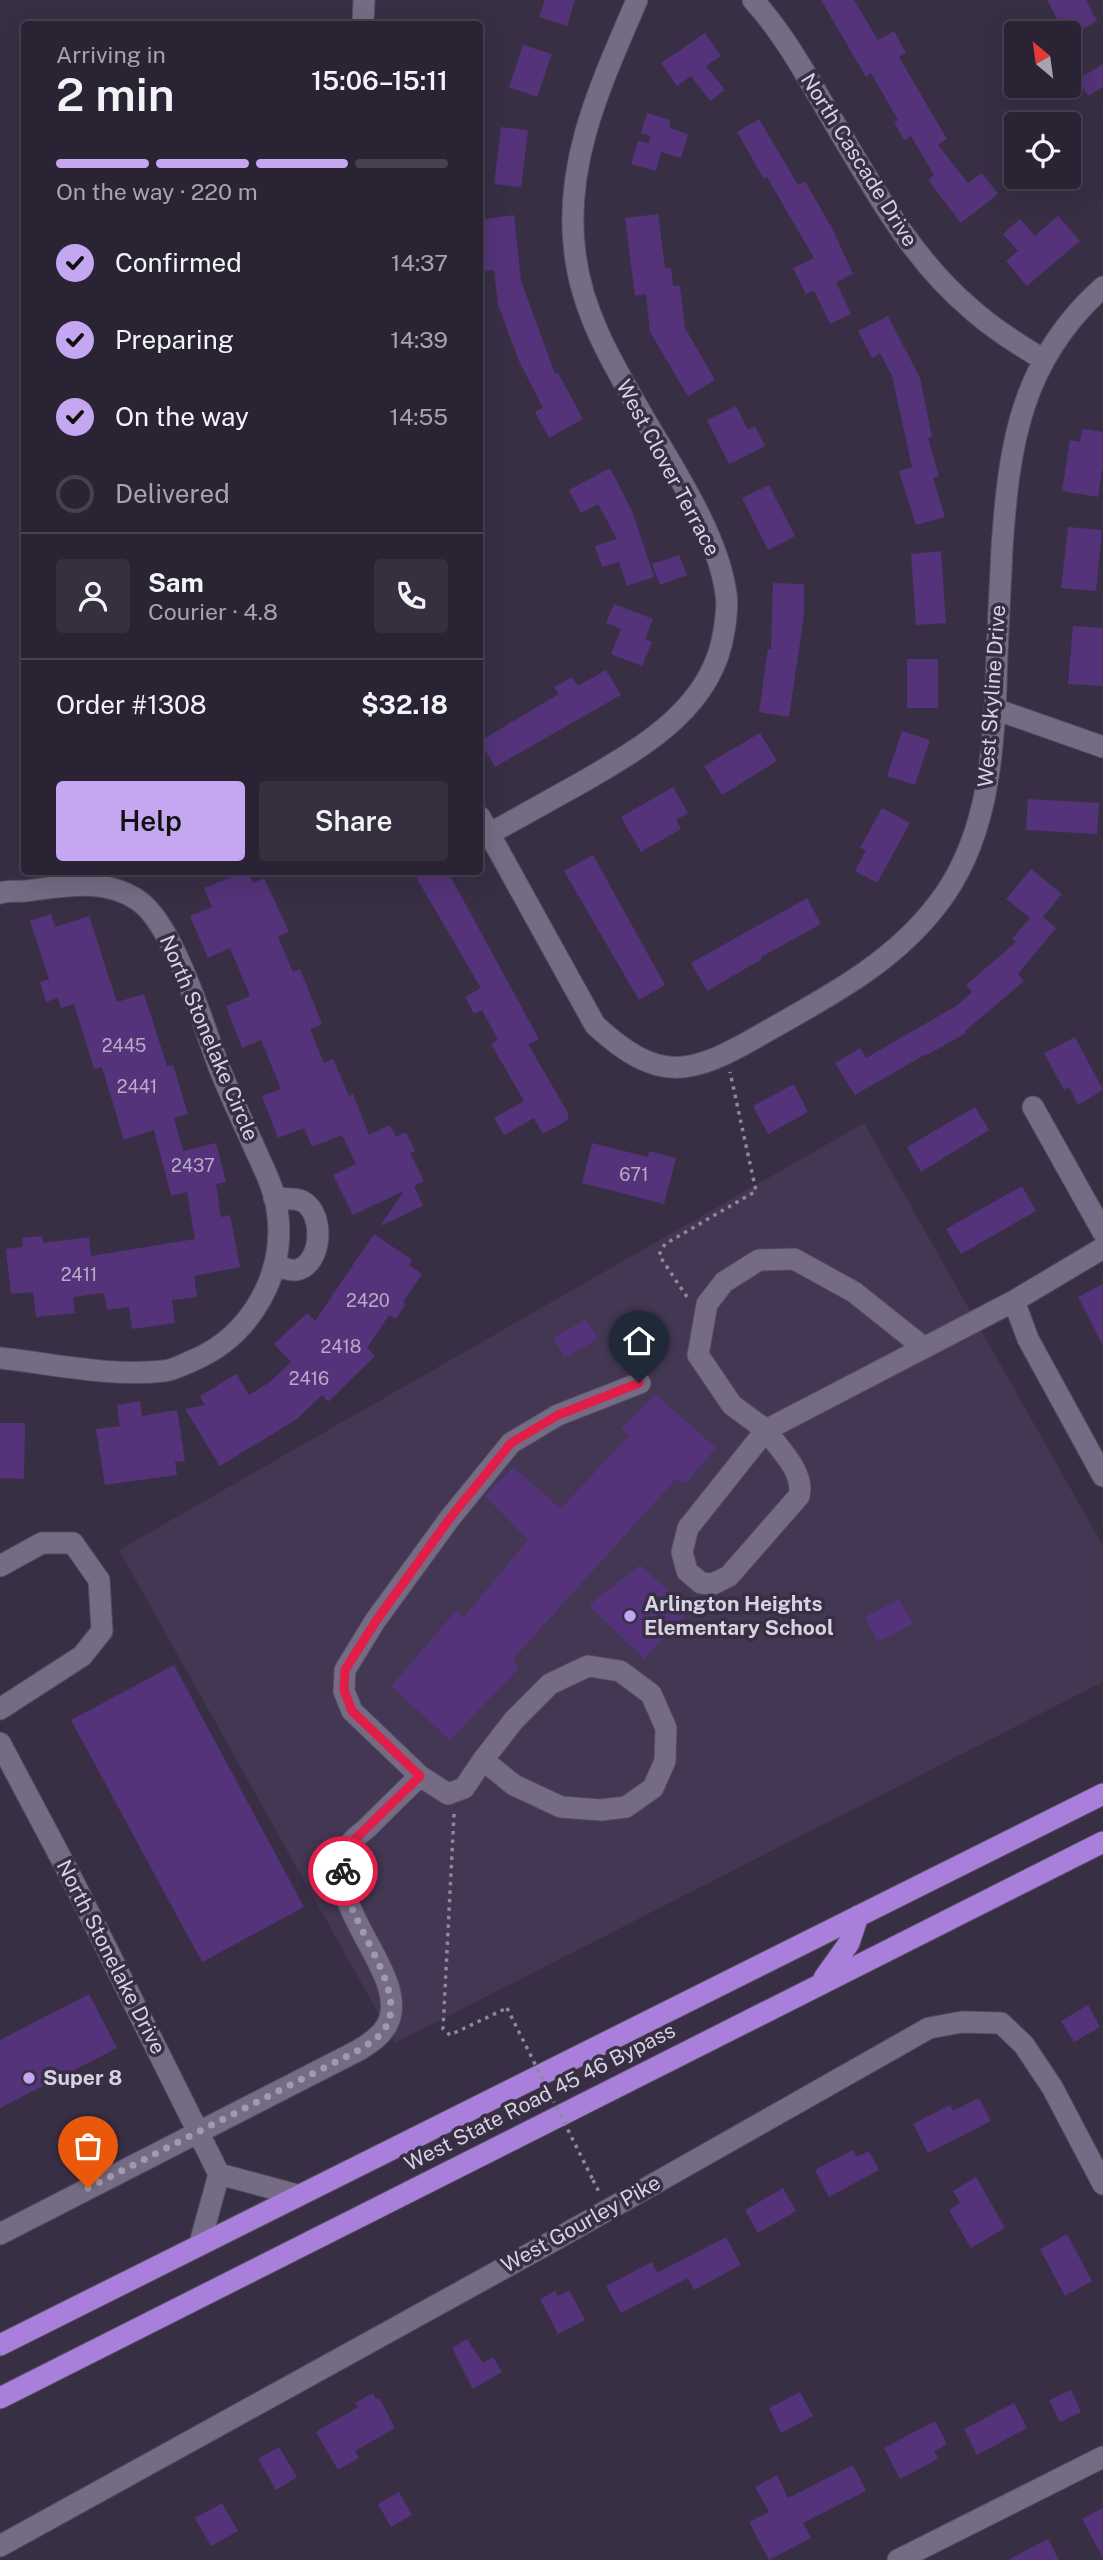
<!DOCTYPE html>
<meta charset="utf-8">
<style>
body{margin:0;font-family:"Public Sans",sans-serif;background:#362f40;color:#f1f3f6;height:100vh;display:flex;flex-direction:column;font-size:26px;white-space:nowrap}
*{box-sizing:border-box;margin:0}
p{font-size:23px;color:#a5a4ac}
.icon{flex:none;width:38px;height:38px;fill:none;stroke:currentColor;stroke-width:2;stroke-linecap:round;stroke-linejoin:round}
.map{position:relative;flex:1;overflow:hidden}
.details{position:absolute;left:21px;top:21px;width:462px;height:854px;display:flex;flex-direction:column;background:#2a2334;border-radius:7px;box-shadow:0 7px 28px #0002,0 0 0 2px #46404f}
.details>*{flex:none}
.needle{width:46px;rotate:331deg}
.buttons{position:absolute;left:1004px;top:21px;display:grid;gap:14px}
.buttons a{display:grid;place-items:center;width:77px;height:77px;border-radius:7px;background:#2a2334;box-shadow:0 7px 28px #0002,0 0 0 2px #46404f;font-size:35px}
.pin{position:absolute;display:grid;place-items:center;width:60px;height:60px;color:#fff;margin:-72px -30px;border-radius:50% 50% 50% 0;rotate:-45deg;box-shadow:0 0 7px #0007}
.pin .icon{rotate:45deg}
.courier{position:absolute;display:grid;place-items:center;width:70px;height:70px;margin:-35px;border:5px solid #e11d48;border-radius:50%;background:#fff;color:#222;box-shadow:0 2px 9px #0007}
.overview em{font-style:normal;font-weight:600}
.overview div{display:flex;flex-direction:column-reverse}
.overview{display:flex;align-items:center;justify-content:space-between;height:119px;padding:0 35px}
h1{font-size:46px;font-weight:600;line-height:52px}
.bar{display:grid;grid-template-columns:repeat(4,1fr);gap:10px 7px;align-content:center;height:84px;padding:0 35px}
.bar i{height:9px;border-radius:5px;background:#46404f}
.bar .active{background:#c5a7f1}
.bar p{grid-column:span 4}
.line{display:flex;align-items:center;gap:18px;padding:0 35px;border-top:2px solid #46404f}
.line div{flex:1}
.round{display:grid;place-items:center;flex:none;width:74px;height:74px;border-radius:7px;background:#362f40}
ol{padding:0 35px;list-style:none}
li{display:flex;align-items:center;gap:21px;height:77px}
li p{margin-inline-start:auto}
li .icon{padding:7px;border-radius:50%;background:#c5a7f1;color:#111;stroke-width:4}
li:last-child{color:#a5a4ac}
li i{width:38px;height:38px;border:4px solid #46404f;border-radius:50%}
.action{display:flex;gap:14px;margin-top:auto;padding:14px 35px}
.action a{flex:1;height:80px;border-radius:7px;background:#c5a7f1;color:#111;font-size:28px;font-weight:600;line-height:80px;text-align:center}
.action a+a{background:#362f40;color:#f1f3f6}
.map>svg:first-child{display:block}
.built{fill:#433753}
.building{fill:#54337a}
.lines{fill:none;stroke-linecap:round;stroke-linejoin:round}
.minor-casing{stroke:#534c5e;stroke-width:23}
.highway-casing{stroke:#534c5e;stroke-width:23}
.path{stroke:#8f889a;stroke-width:3.5;stroke-dasharray:3.5 5;stroke-linecap:butt}
.minor{stroke:#756b84;stroke-width:21}
.highway{stroke:#a880dc;stroke-width:21}
.path-bridge{stroke:#8f889a;stroke-width:3.5;stroke-dasharray:3.5 5;stroke-linecap:butt}
.done{stroke:#a09aaa;stroke-width:7;stroke-dasharray:0 12.6}
.route{stroke:#e11d48;stroke-width:9}
.poi-dot{fill:#c5a7f1;stroke:#382f45;stroke-width:2.5}
.labels{text-anchor:middle;stroke-width:7;stroke-linejoin:round;paint-order:stroke}
.number-label{font-size:18px;fill:#b7abc7}
.street-label{font-size:21px;fill:#d8d3e1;stroke:#382f45}
.poi-label{font-size:21px;font-weight:bold;fill:#d8d3e1;stroke:#382f45;text-anchor:start}
</style>
<div class="map">
<svg width="1103" height="2560" viewBox="0 0 1103 2560">
<rect width="100%" height="100%" fill="#382f45"/>
<path class="built" d="M 864,1123 L 1103,1546 L 1103,1682 L 395,2043 L 119,1550 Z"/>
<path class="building" d="M 545,0 L 575,0 L 567,26 L 539,17 Z
M 821,0 L 854,0 L 878,40 L 894,31 L 906,53 L 899,57 L 947,139 L 938,145 L 968,183 L 982,173 L 998,194 L 961,223 L 928,180 L 934,175 L 911,136 L 904,140 L 894,122 L 898,120 L 871,73 L 866,77 Z
M 1047,0 L 1086,0 L 1097,21 L 1069,36 L 1069,33 L 1065,33 Z
M 705,33 L 721,56 L 706,66 L 725,90 L 710,101 L 691,76 L 677,86 L 661,63 Z
M 523,45 L 552,54 L 537,97 L 509,87 Z
M 1103,64 L 1103,87 L 1088,96 L 1078,79 Z
M 647,113 L 670,120 L 670,128 L 688,134 L 681,158 L 661,152 L 656,171 L 631,164 L 638,141 L 649,143 L 650,136 L 641,133 Z
M 759,119 L 798,185 L 805,181 L 833,230 L 853,274 L 836,282 L 851,314 L 830,324 L 814,290 L 806,294 L 793,268 L 814,258 L 767,177 L 764,179 L 737,132 Z
M 501,127 L 528,130 L 521,187 L 494,184 Z
M 658,214 L 665,268 L 671,268 L 673,286 L 680,286 L 685,328 L 715,380 L 688,396 L 650,332 L 646,294 L 635,296 L 625,218 Z
M 514,215 L 521,281 L 555,374 L 558,373 L 583,419 L 549,438 L 535,412 L 543,408 L 519,361 L 498,305 L 494,270 L 484,271 L 480,220 Z
M 1058,216 L 1080,241 L 1027,286 L 1006,261 L 1018,251 L 1003,234 L 1020,219 L 1035,236 Z
M 888,316 L 920,378 L 932,437 L 928,438 L 939,476 L 933,478 L 945,517 L 916,525 L 899,471 L 912,467 L 892,376 L 880,353 L 872,358 L 858,331 Z
M 736,406 L 748,430 L 755,426 L 765,446 L 729,464 L 707,420 Z
M 1082,429 L 1103,432 L 1103,465 L 1098,497 L 1062,491 L 1070,440 L 1080,442 Z
M 610,468 L 632,511 L 654,577 L 627,586 L 619,562 L 602,567 L 595,546 L 617,539 L 598,504 L 581,513 L 569,490 Z
M 769,485 L 795,536 L 768,550 L 742,498 Z
M 1068,527 L 1102,530 L 1096,591 L 1061,588 Z
M 941,551 L 946,623 L 916,625 L 911,554 Z
M 679,555 L 687,575 L 660,585 L 652,564 Z
M 773,583 L 804,584 L 804,615 L 789,717 L 759,712 L 768,649 L 771,649 Z
M 614,604 L 653,619 L 645,639 L 652,642 L 642,666 L 611,654 L 621,629 L 606,623 Z
M 1073,626 L 1103,628 L 1103,686 L 1068,684 Z
M 907,659 L 938,659 L 938,708 L 907,708 Z
M 606,670 L 621,695 L 495,767 L 480,741 L 559,694 L 554,687 L 572,677 L 578,686 Z
M 902,731 L 930,740 L 915,785 L 887,776 Z
M 760,733 L 777,761 L 722,795 L 704,766 Z
M 673,787 L 688,813 L 676,820 L 681,829 L 641,852 L 621,817 Z
M 1028,799 L 1099,803 L 1097,834 L 1026,830 Z
M 882,808 L 910,823 L 877,883 L 855,871 L 866,850 L 860,848 Z
M 593,855 L 665,985 L 639,1000 L 564,871 Z
M 1031,869 L 1062,894 L 1043,917 L 1056,928 L 1018,974 L 1024,981 L 965,1031 L 966,1033 L 927,1055 L 926,1054 L 855,1095 L 835,1063 L 860,1048 L 866,1058 L 956,1006 L 972,992 L 966,985 L 1016,942 L 1012,939 L 1030,918 L 1006,899 Z
M 244,872 L 248,872 L 253,883 L 264,878 L 289,932 L 278,937 L 293,972 L 300,969 L 322,1024 L 310,1029 L 324,1063 L 333,1059 L 349,1096 L 353,1094 L 369,1135 L 390,1125 L 396,1137 L 406,1132 L 415,1151 L 410,1153 L 424,1181 L 414,1186 L 423,1206 L 380,1226 L 404,1191 L 353,1215 L 333,1175 L 356,1164 L 342,1135 L 312,1147 L 304,1128 L 278,1138 L 262,1096 L 281,1089 L 261,1040 L 242,1048 L 226,1006 L 250,996 L 230,948 L 208,958 L 190,916 L 212,907 L 204,888 Z
M 413,872 L 448,872 L 539,1039 L 528,1044 L 568,1113 L 568,1120 L 543,1134 L 534,1118 L 504,1135 L 494,1118 L 524,1101 L 491,1044 L 498,1040 L 482,1010 L 474,1014 L 465,997 L 481,988 Z
M 807,898 L 821,924 L 761,957 L 762,959 L 707,991 L 691,963 Z
M 51,914 L 55,927 L 89,916 L 117,1002 L 144,994 L 167,1066 L 173,1065 L 188,1114 L 174,1118 L 183,1151 L 216,1143 L 226,1182 L 216,1184 L 221,1217 L 230,1215 L 240,1267 L 194,1276 L 197,1297 L 172,1300 L 175,1323 L 132,1329 L 129,1307 L 107,1310 L 104,1293 L 73,1297 L 75,1313 L 36,1317 L 33,1292 L 11,1294 L 6,1249 L 23,1247 L 22,1238 L 42,1236 L 43,1243 L 89,1237 L 91,1256 L 195,1239 L 187,1192 L 171,1196 L 154,1130 L 124,1140 L 102,1067 L 94,1069 L 74,1004 L 61,1008 L 58,998 L 46,1002 L 40,982 L 49,979 L 30,921 Z
M 1075,1037 L 1103,1090 L 1078,1105 L 1069,1087 L 1064,1090 L 1044,1053 Z
M 794,1084 L 808,1112 L 768,1134 L 753,1106 Z
M 975,1107 L 989,1130 L 921,1172 L 907,1147 Z
M 592,1143 L 648,1157 L 649,1151 L 676,1158 L 664,1204 L 582,1183 Z
M 1022,1186 L 1036,1211 L 961,1254 L 946,1229 Z
M 374,1234 L 412,1260 L 409,1265 L 422,1274 L 403,1302 L 406,1304 L 396,1319 L 389,1315 L 367,1348 L 375,1356 L 328,1402 L 322,1395 L 297,1419 L 220,1466 L 185,1409 L 205,1405 L 200,1396 L 236,1374 L 249,1395 L 270,1382 L 291,1362 L 274,1344 L 307,1313 L 315,1321 Z
M 1103,1284 L 1103,1346 L 1078,1297 Z
M 586,1319 L 598,1339 L 565,1358 L 553,1338 Z
M 655,1394 L 716,1448 L 686,1483 L 676,1479 L 513,1659 L 519,1668 L 450,1740 L 391,1686 L 457,1610 L 464,1617 L 528,1540 L 485,1496 L 513,1467 L 561,1509 L 629,1435 L 621,1429 Z
M 140,1401 L 142,1416 L 177,1410 L 185,1461 L 175,1462 L 177,1475 L 105,1485 L 96,1429 L 120,1426 L 117,1405 Z
M 0,1423 L 25,1423 L 24,1479 L 0,1478 Z
M 640,1565 L 690,1610 L 644,1659 L 589,1605 Z
M 899,1599 L 913,1624 L 878,1642 L 865,1617 Z
M 174,1665 L 304,1907 L 202,1962 L 71,1720 Z
M 89,1994 L 117,2048 L 0,2108 L 0,2040 Z
M 1088,2005 L 1100,2027 L 1074,2042 L 1061,2021 Z
M 979,2098 L 991,2121 L 928,2153 L 913,2124 L 950,2105 L 953,2111 Z
M 853,2150 L 857,2157 L 869,2151 L 879,2170 L 829,2197 L 815,2170 Z
M 976,2177 L 1005,2228 L 971,2248 L 949,2210 L 960,2203 L 953,2191 Z
M 783,2188 L 796,2211 L 758,2233 L 745,2210 Z
M 1067,2234 L 1092,2281 L 1065,2296 L 1040,2249 Z
M 726,2237 L 741,2265 L 694,2290 L 688,2278 L 621,2313 L 606,2286 L 652,2262 L 657,2273 Z
M 569,2290 L 585,2320 L 558,2334 L 540,2299 L 555,2291 L 558,2296 Z
M 467,2339 L 483,2363 L 493,2357 L 502,2372 L 473,2389 L 452,2348 Z
M 1071,2390 L 1081,2412 L 1060,2422 L 1049,2400 Z
M 800,2392 L 813,2416 L 781,2433 L 769,2408 Z
M 373,2393 L 376,2399 L 379,2398 L 395,2428 L 355,2451 L 359,2458 L 338,2470 L 316,2432 L 358,2407 L 355,2403 Z
M 1014,2403 L 1027,2428 L 977,2455 L 964,2429 Z
M 935,2421 L 947,2444 L 934,2452 L 938,2459 L 900,2479 L 884,2448 Z
M 279,2447 L 297,2477 L 276,2490 L 258,2459 Z
M 853,2465 L 866,2491 L 803,2523 L 811,2538 L 769,2560 L 749,2522 L 769,2512 L 755,2487 L 777,2475 L 788,2498 Z
M 399,2492 L 412,2515 L 391,2527 L 378,2504 Z
M 222,2503 L 238,2531 L 211,2546 L 195,2518 Z
M 1103,2508 L 1103,2558 L 1082,2519 Z
M 1048,2539 L 1059,2560 L 1008,2560 Z"/>
<g class="lines">
<g class="minor-casing">
<path id="minor" d="M 753,0 C 786,36 810,82 835,124 C 874,189 911,258 970,308 C 992,328 1018,344 1044,360
M 363,24 L 364,0
M 995,709 L 1103,747
M 480,817 L 595,1025 C 659,1084 690,1076 762,1034 C 825,998 891,965 937,905 C 985,844 993,763 996,687 C 997,641 1000,594 1002,548 C 1009,444 1021,360 1103,287
M 489,834 C 521,816 554,798 586,780 C 646,745 713,706 724,631 C 726,619 728,606 726,594 C 719,537 673,467 644,418 C 614,366 582,314 575,253 C 563,162 602,82 637,0
M 0,893 C 9,890 17,892 26,891 C 64,886 105,877 139,901 C 174,926 203,1024 219,1067 C 230,1095 243,1122 255,1149 C 264,1169 274,1188 277,1209 C 287,1272 252,1335 194,1360 C 184,1364 174,1370 164,1371 C 110,1377 54,1364 0,1358
M 1033,1107 L 1103,1232
M 274,1266 C 281,1267 290,1271 296,1270 C 323,1265 325,1212 302,1201 C 295,1198 282,1199 274,1198
M 1014,1301 L 1028,1339 L 1103,1476
M 923,1347 L 854,1292 L 794,1259 L 759,1260 L 724,1282 L 707,1304 L 698,1355 L 732,1405 L 766,1430 L 1014,1301 L 1103,1248
M 766,1430 C 779,1449 805,1472 799,1496 L 729,1576 L 713,1584 L 701,1583 L 687,1571 L 682,1552 L 688,1528 Z
M 0,1566 L 42,1543 L 73,1543 L 99,1580 L 102,1631 L 82,1656 L 0,1709
M 0,1743 L 71,1877 L 219,2174 L 200,2243
M 420,1776 L 448,1794 L 464,1788 L 483,1760 L 514,1720 L 550,1684 L 588,1666 L 620,1671 L 651,1694 L 666,1728 L 665,1761 L 653,1788 L 626,1807 L 601,1810 L 561,1807 L 514,1785 L 483,1760
M 219,2174 L 297,2195
M 0,2234 L 359,2050 C 370,2043 380,2037 387,2025 C 413,1975 318,1905 347,1848 C 350,1841 360,1834 366,1829 C 384,1811 402,1793 420,1776 L 352,1711 L 344,1691 L 345,1670 L 375,1621 L 450,1518 L 511,1443 L 558,1415 L 640,1383
M 0,2546 L 553,2241 L 929,2028 L 962,2022 L 1001,2023 L 1024,2045 L 1052,2087 L 1103,2184
M 898,2560 L 1103,2457"/>
</g>
<g class="highway-casing">
<path id="highway" d="M 824,1978 L 849,1943 L 858,1916
M 0,2345 L 1103,1794
M 0,2398 L 1103,1842"/>
</g>
<path class="path" d="M 687,1297 L 659,1255 L 665,1244 L 756,1191 L 730,1072
M 454,1814 L 443,2029 L 450,2035 L 507,2008
M 593,2180 L 599,2192"/>
<use href="#minor" class="minor"/>
<use href="#highway" class="highway"/>
<path class="path-bridge" d="M 507,2008 L 593,2180"/>
</g>
<g class="lines">
<path class="done" d="M 88,2188 L 359,2050 C 370,2043 381,2037 387,2025 C 407,1984 343,1919 343,1871"/>
<path class="route" d="M 343,1871 L 347,1847 L 420,1776 L 352,1711 L 344,1690 L 345,1670 L 376,1621 L 450,1518 L 511,1443 L 558,1415 L 639,1383"/>
</g>
<g class="poi-dot">
<circle cx="630" cy="1616" r="7"/>
<circle cx="29" cy="2078" r="7"/>
</g>
<g class="labels">
<g class="number-label">
<text x="124" y="1052">2445</text>
<text x="137" y="1093">2441</text>
<text x="193" y="1172">2437</text>
<text x="634" y="1181">671</text>
<text x="79" y="1281">2411</text>
<text x="368" y="1307">2420</text>
<text x="341" y="1353">2418</text>
<text x="309" y="1385">2416</text>
</g>
<g class="street-label">
<text transform="translate(859 160) rotate(58)" y="7">North Cascade Drive</text>
<text transform="translate(668 468) rotate(62)" y="7">West Clover Terrace</text>
<text transform="translate(992 696) rotate(-86)" y="7">West Skyline Drive</text>
<text transform="translate(209 1038) rotate(67)" y="7">North Stonelake Circle</text>
<text transform="translate(111 1957) rotate(63)" y="7">North Stonelake Drive</text>
<text transform="translate(540 2097) rotate(-27)" y="7">West State Road 45 46 Bypass</text>
<text transform="translate(581 2224) rotate(-29)" y="7">West Gourley Pike</text>
</g>
<g class="poi-label">
<text x="644" y="1611">Arlington Heights<tspan x="644" dy="24">Elementary School</tspan></text>
<text x="43" y="2085">Super 8</text>
</g>
</g>
</svg>
<div class="buttons">
<a><svg class="needle" viewBox="-14 -14 28 28"><path d="M0-13l5 13h-10z" fill="#e53935"/><path d="M0 13l5-13h-10z" fill="#a5a4ac"/></svg></a>
<a><svg class="icon" aria-label="locate" viewBox="0 0 24 24"><circle cx="12" cy="12" r="6"/><path d="M12 2v4M12 18v4M2 12h4M18 12h4"/></svg></a>
</div>
<div class="pin" style="left:88px;top:2188px;background:#ea580c"><svg class="icon" aria-label="bag" viewBox="0 0 24 24"><path d="M5 8h14l-1 12H6zM9 8a3 3 0 0 1 6 0"/></svg></div>
<div class="pin" style="left:639px;top:1383px;background:#1f2937"><svg class="icon" aria-label="home" viewBox="0 0 24 24"><path d="M3 11l9-7 9 7M6 9v11h12V9"/></svg></div>
<div class="courier" style="left:343px;top:1871px"><svg class="icon" aria-label="bike" viewBox="0 0 24 24"><circle cx="6" cy="16" r="4"/><circle cx="18" cy="16" r="4"/><path d="M6 16l4-8h5l3 8M10 8l3 8H6M13 5h3"/></svg></div>
<section class="details">
<div class="overview"><div><h1>2 min</h1><p>Arriving in</p></div><em>15:06–15:11</em></div>
<div class="bar"><i class="active"></i><i class="active"></i><i class="active"></i><i></i><p>On the way · 220 m</p></div>
<ol>
<li><svg class="icon" aria-label="check" viewBox="0 0 24 24"><path d="M5 12l5 5 9-10"/></svg>Confirmed<p>14:37</p></li>
<li><svg class="icon" aria-label="check" viewBox="0 0 24 24"><path d="M5 12l5 5 9-10"/></svg>Preparing<p>14:39</p></li>
<li><svg class="icon" aria-label="check" viewBox="0 0 24 24"><path d="M5 12l5 5 9-10"/></svg>On the way<p>14:55</p></li>
<li><i></i>Delivered</li>
</ol>
<div class="line" style="height:126px"><a class="round"><svg class="icon" aria-label="person" viewBox="0 0 24 24"><circle cx="12" cy="8" r="4"/><path d="M4 21q1-7 8-7t8 7"/></svg></a><div><b>Sam</b><p>Courier · 4.8</p></div><a class="round"><svg class="icon" aria-label="phone" viewBox="0 0 24 24"><path d="M5 4h4l2 5-3 2q2 4 5 5l2-3 5 2v4C11 20 4 13 5 4z"/></svg></a></div>
<div class="line" style="height:91px"><div>Order #1308</div><b>$32.18</b></div>
<div class="action"><a>Help</a><a>Share</a></div>
</section>
</div>
